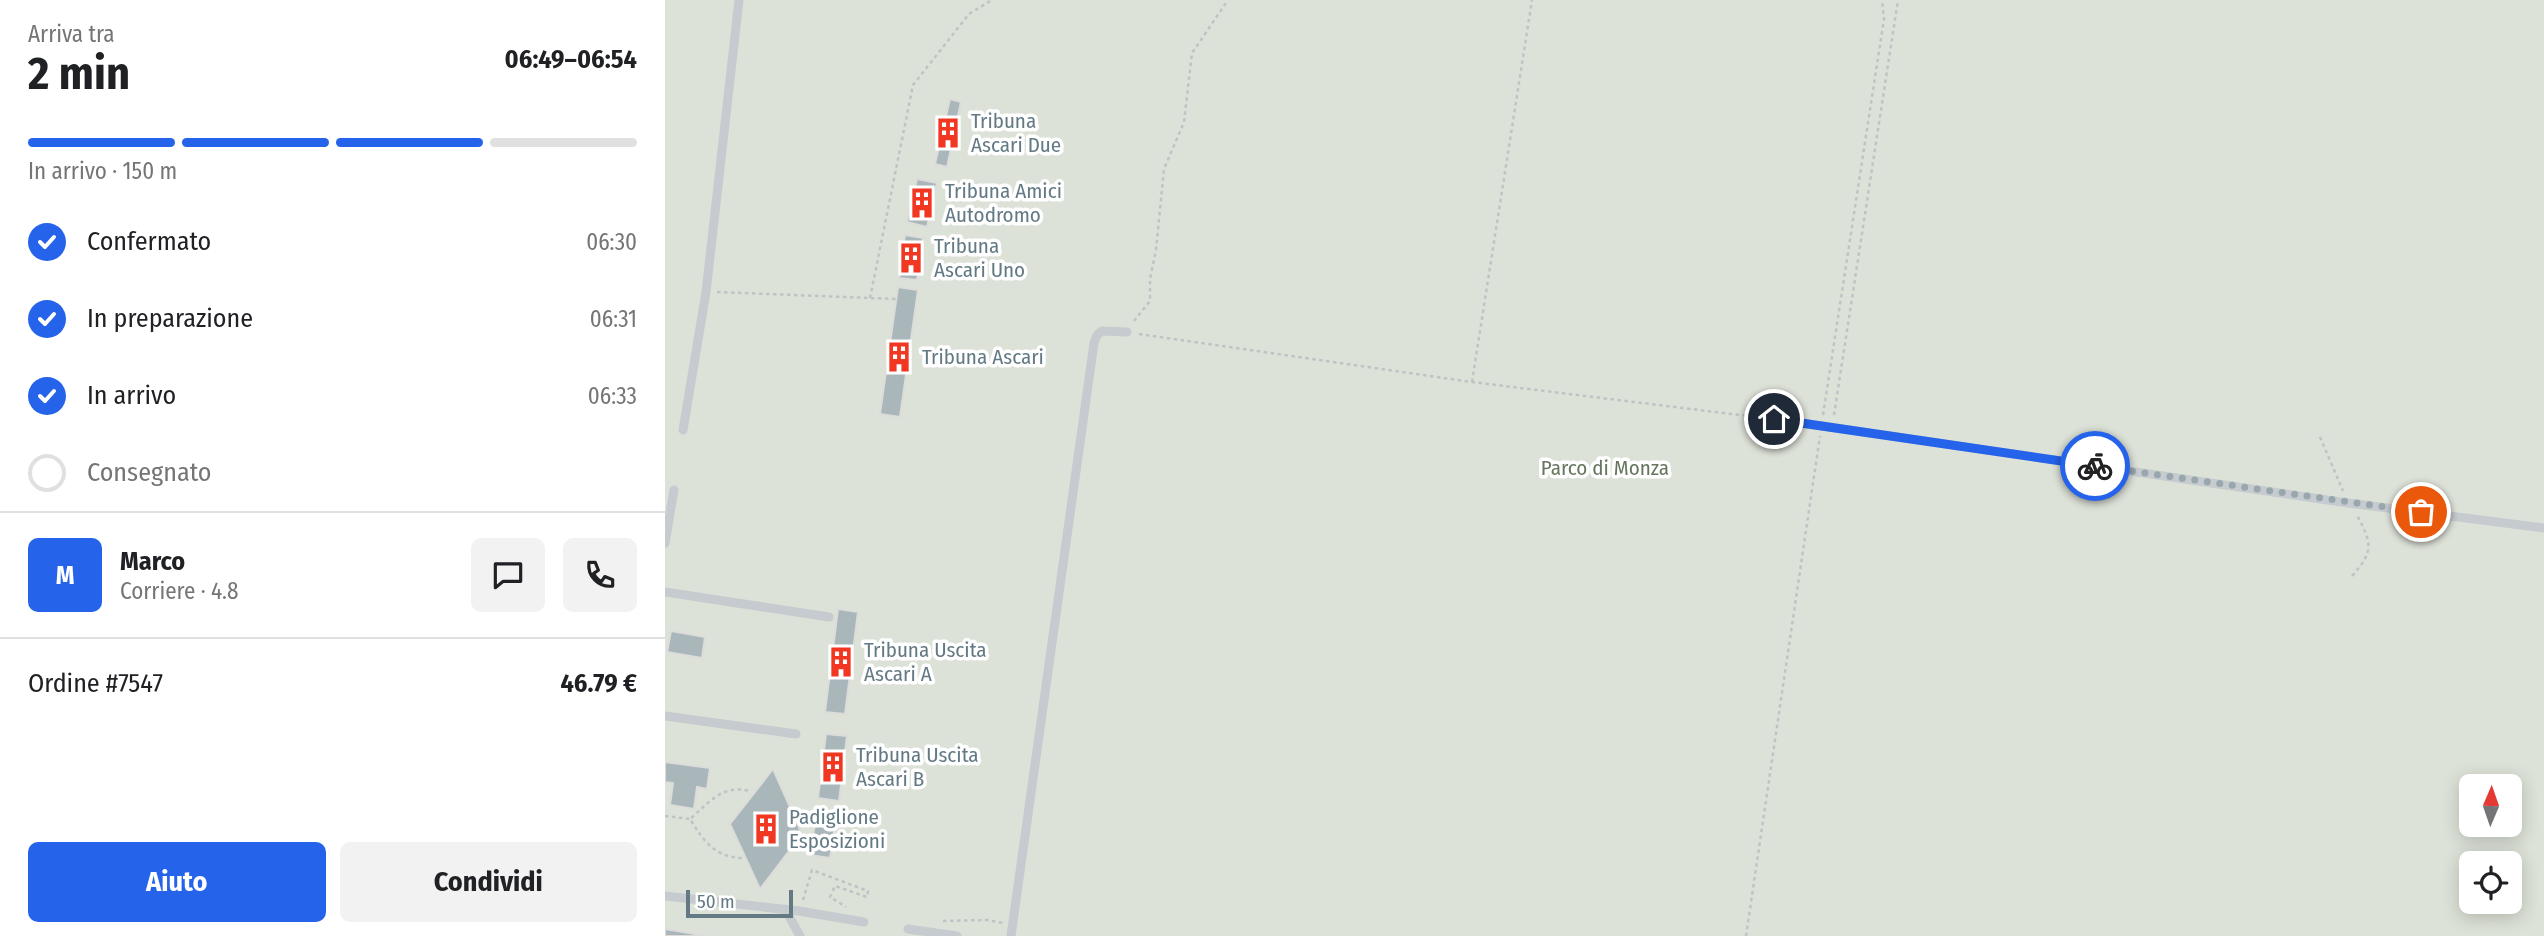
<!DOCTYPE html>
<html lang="it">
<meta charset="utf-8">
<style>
body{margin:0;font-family:"Fira Sans Condensed",sans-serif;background:#f2f2f2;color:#202124;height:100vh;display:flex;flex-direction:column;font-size:26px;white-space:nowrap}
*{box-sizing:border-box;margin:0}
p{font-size:23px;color:#757577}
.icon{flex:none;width:38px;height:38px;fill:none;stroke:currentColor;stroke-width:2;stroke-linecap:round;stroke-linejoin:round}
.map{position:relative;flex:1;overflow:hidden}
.sheet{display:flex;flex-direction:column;background:#fff;width:665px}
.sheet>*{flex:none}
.needle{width:46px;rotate:2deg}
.controls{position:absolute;left:1794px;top:774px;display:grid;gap:14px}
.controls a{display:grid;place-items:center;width:63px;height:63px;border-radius:10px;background:#fff;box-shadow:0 4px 18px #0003;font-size:35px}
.scale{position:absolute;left:21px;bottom:18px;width:107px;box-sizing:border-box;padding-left:7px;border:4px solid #637a85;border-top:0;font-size:19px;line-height:24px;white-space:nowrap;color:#637a85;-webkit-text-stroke:5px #fff;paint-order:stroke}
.pin{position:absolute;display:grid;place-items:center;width:60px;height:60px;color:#fff;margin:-30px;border:4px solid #fff;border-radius:50%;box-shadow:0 2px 7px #0007}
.courier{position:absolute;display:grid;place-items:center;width:70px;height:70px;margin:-35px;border:5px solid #2563eb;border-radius:50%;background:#fff;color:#222;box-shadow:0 2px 9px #0007}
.overview em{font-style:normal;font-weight:700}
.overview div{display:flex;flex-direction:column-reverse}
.overview{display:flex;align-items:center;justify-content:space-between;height:119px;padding:0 28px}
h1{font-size:46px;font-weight:700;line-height:52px}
.bar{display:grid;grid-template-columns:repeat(4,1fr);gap:10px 7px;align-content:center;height:84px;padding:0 28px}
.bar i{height:9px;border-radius:5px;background:#e0e0e0}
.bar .selected{background:#2563eb}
.bar p{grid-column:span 4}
.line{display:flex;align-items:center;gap:18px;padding:0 28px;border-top:2px solid #e0e0e0}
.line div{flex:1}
.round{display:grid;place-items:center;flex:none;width:74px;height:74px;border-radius:10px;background:#f2f2f2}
ol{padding:0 28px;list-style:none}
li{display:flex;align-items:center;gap:21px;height:77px}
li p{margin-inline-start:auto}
li .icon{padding:7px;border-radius:50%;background:#2563eb;color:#fff;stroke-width:4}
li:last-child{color:#757577}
li i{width:38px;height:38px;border:4px solid #e0e0e0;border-radius:50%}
.primary-button{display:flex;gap:14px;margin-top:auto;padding:14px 28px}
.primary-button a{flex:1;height:80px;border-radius:10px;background:#2563eb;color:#fff;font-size:28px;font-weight:700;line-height:80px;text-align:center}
.primary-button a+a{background:#f2f2f2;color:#202124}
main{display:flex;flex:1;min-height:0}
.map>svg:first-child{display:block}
.green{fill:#dde2d8;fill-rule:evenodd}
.building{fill:#a9b6ba;stroke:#dcdcda;stroke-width:2}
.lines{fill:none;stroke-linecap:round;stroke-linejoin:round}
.path{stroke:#bfc3c5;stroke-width:2.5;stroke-dasharray:3.5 3.5;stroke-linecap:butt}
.service{stroke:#c5cbce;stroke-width:9}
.done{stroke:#98a7ad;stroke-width:7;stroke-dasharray:0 12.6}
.route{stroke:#2563eb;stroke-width:9}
.labels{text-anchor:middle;stroke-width:7;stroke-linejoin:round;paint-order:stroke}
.poi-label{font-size:21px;fill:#637a85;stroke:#fff;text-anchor:start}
.park-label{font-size:21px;fill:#66775e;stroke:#fff}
</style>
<main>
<section class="sheet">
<div class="overview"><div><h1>2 min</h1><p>Arriva tra</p></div><em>06:49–06:54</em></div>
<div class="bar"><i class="selected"></i><i class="selected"></i><i class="selected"></i><i></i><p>In arrivo · 150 m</p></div>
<ol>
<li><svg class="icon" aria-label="check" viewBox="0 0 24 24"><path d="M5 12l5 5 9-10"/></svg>Confermato<p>06:30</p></li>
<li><svg class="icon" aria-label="check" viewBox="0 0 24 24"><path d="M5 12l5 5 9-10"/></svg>In preparazione<p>06:31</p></li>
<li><svg class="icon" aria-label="check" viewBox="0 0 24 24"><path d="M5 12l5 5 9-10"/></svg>In arrivo<p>06:33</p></li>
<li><i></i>Consegnato</li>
</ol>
<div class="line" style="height:126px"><b class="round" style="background:#2563eb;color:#fff">M</b><div><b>Marco</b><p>Corriere · 4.8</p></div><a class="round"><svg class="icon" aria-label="chat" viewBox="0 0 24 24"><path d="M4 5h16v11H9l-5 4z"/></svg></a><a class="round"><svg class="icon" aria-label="phone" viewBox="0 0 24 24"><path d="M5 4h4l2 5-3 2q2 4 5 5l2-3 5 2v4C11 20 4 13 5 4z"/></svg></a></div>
<div class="line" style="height:91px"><div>Ordine #7547</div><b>46.79 €</b></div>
<div class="primary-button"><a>Aiuto</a><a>Condividi</a></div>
</section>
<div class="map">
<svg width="1879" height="936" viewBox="0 0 1879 936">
<rect width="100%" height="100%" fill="#fafaf8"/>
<path class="green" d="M 0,0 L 1879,0 L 1879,936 L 0,936 ZM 1806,786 L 1844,786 L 1844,824 L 1806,824 ZM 1806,863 L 1844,863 L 1844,901 L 1806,901 Z"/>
<path class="building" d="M 285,99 L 296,102 L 282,167 L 270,164 Z
M 252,179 L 272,183 L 262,227 L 242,222 Z
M 240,235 L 258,238 L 252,280 L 234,278 Z
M 233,287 L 253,290 L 235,417 L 215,414 Z
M 173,609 L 193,612 L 180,714 L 160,712 Z
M 6,631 L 40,637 L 37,658 L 2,652 Z
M 161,734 L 182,736 L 174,801 L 153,798 Z
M 0,762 L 45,768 L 42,789 L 32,787 L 29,809 L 5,805 L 8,783 L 0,782 Z
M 108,769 L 137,834 L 95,889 L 65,824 Z
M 152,811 L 172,814 L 165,858 L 145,855 Z
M 0,929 L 42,936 L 0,936 Z"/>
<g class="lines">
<path class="path" d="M 52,292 L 231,299
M 205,298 L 248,85 L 304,14 L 327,0
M 469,321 L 485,301 L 485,279 L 491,250 L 499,169 L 519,122 L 527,53 L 563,0
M 474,334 L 807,382 L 1099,418
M 807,382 L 867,0
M 1158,415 L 1219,19 L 1217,0
M 1169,415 L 1233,0
M 1655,437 L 1678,491
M 1687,576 C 1709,551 1707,544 1692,515
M 0,816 L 25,819
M 77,858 C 49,857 39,841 25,819 C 45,802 57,784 85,791
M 138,900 L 147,870 L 203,891 L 202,897 L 170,886 L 165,897 L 181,907
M 278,921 L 322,920 L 338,923
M 1081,936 L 1155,436"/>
<path class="service" d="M 1109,419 L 1683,503 L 1879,528
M 18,430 L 41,292 L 74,0
M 0,543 L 9,490
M 0,592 L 164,617
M 0,716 L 131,734
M 0,896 L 134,911 L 199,922
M 120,909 L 135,936
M 243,929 L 292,936
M 346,936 L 429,343 L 432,335 L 437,331 L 462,332"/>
</g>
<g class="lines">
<path class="done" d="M 1430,466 L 1756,512"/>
<path class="route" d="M 1109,419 L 1430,466"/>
</g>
<defs>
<g id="building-bare" transform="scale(2.415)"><path d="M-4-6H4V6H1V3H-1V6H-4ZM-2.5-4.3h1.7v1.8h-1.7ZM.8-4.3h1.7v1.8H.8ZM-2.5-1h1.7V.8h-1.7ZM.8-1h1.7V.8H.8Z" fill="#f13621" stroke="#fff" stroke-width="2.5" paint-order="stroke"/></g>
</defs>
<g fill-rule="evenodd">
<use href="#building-bare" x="283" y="133"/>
<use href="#building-bare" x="257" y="203"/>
<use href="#building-bare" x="246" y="258"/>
<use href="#building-bare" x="234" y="357"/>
<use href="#building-bare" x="176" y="662"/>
<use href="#building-bare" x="168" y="767"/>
<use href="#building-bare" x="101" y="829"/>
</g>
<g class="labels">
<g class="poi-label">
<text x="306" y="128">Tribuna<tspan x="306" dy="24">Ascari Due</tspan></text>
<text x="280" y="198">Tribuna Amici<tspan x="280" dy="24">Autodromo</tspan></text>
<text x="269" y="253">Tribuna<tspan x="269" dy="24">Ascari Uno</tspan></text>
<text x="257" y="364">Tribuna Ascari</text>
<text x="199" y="657">Tribuna Uscita<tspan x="199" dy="24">Ascari A</tspan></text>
<text x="191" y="762">Tribuna Uscita<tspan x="191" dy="24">Ascari B</tspan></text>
<text x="124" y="824">Padiglione<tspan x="124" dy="24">Esposizioni</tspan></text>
</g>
<g class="park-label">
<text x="940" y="475">Parco di Monza</text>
</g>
</g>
</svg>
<div class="controls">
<a><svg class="needle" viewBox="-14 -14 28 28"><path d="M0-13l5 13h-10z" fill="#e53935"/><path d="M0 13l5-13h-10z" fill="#757577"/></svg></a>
<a><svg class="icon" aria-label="locate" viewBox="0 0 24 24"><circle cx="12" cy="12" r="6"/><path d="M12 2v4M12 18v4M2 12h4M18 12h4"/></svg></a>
</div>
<div class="scale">50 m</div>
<div class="pin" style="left:1756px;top:512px;background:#ea580c"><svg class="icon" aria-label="bag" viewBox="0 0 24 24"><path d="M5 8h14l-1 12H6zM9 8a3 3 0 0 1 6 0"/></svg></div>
<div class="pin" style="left:1109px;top:419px;background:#1f2937"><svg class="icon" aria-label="home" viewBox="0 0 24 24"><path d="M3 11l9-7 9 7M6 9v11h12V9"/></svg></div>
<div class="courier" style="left:1430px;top:466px"><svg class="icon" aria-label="bike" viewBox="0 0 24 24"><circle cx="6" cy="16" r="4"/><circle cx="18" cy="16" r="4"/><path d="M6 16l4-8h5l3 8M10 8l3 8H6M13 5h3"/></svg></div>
</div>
</main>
